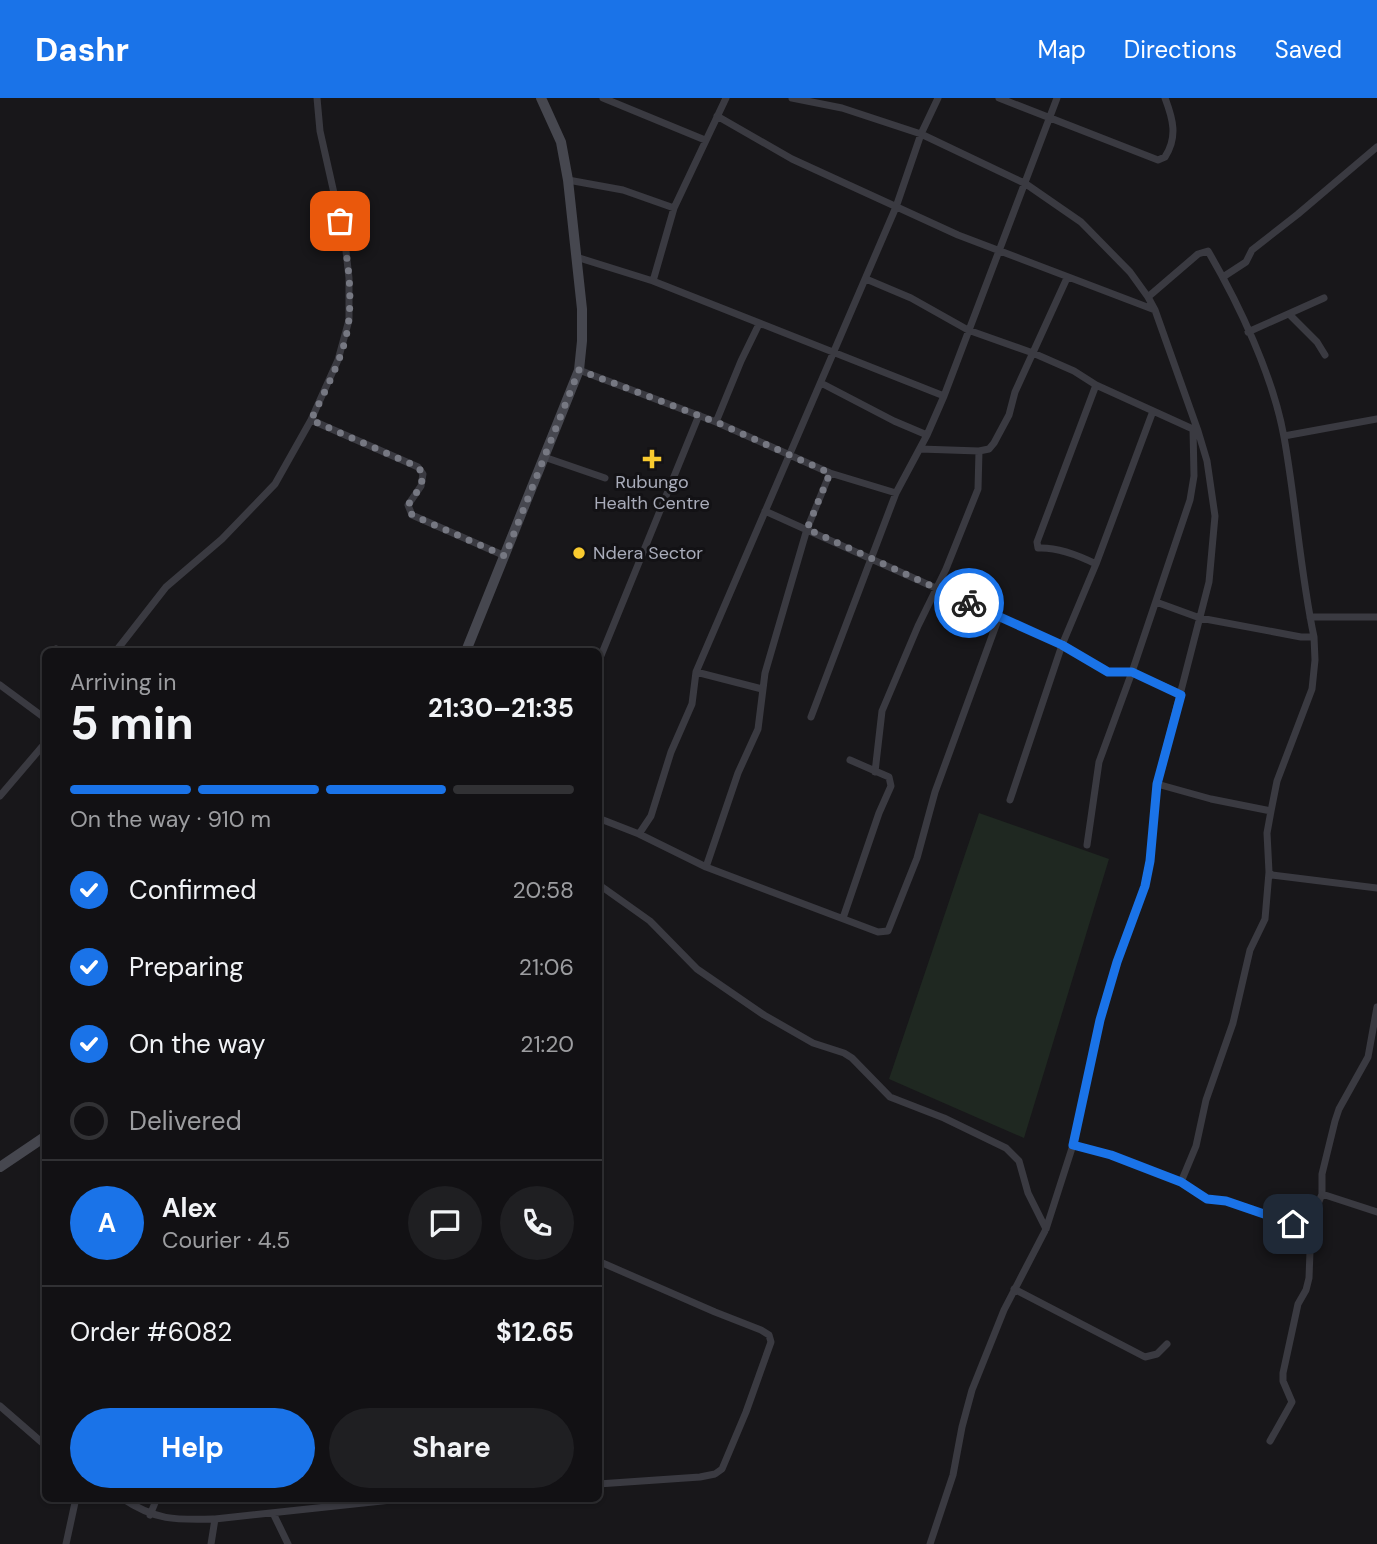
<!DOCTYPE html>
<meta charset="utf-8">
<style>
body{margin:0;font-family:"DM Sans",sans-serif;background:#1f1f22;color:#f1f3f6;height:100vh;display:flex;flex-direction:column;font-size:26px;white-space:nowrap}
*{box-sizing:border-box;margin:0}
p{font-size:23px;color:#9c9da0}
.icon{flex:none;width:38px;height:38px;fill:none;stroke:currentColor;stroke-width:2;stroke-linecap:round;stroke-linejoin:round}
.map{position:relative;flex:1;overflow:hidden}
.panel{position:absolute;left:42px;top:550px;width:560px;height:854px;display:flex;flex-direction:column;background:#121114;border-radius:10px;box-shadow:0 2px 5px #0004,0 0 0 2px #313134}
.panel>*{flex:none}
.pin{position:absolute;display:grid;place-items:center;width:60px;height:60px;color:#fff;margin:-30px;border-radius:14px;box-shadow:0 4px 10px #0006}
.courier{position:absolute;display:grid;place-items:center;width:70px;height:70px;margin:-35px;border:5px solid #1a73e8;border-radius:50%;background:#fff;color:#222;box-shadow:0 2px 9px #0007}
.head em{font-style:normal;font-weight:700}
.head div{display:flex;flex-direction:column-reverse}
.head{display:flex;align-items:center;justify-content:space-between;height:119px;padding:0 28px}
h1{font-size:46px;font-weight:700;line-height:52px}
.bar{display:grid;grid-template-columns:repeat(4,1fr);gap:10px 7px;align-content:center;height:84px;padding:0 28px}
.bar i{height:9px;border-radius:5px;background:#313134}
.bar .active{background:#1a73e8}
.bar p{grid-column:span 4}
.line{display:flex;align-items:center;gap:18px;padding:0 28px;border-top:2px solid #313134}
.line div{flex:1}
.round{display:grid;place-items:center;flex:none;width:74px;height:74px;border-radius:37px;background:#1f1f22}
ol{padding:0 28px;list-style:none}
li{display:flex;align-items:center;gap:21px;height:77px}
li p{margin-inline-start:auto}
li .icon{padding:7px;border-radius:50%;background:#1a73e8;color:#fff;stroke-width:4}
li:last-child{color:#9c9da0}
li i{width:38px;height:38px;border:4px solid #313134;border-radius:50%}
.button{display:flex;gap:14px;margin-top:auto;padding:14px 28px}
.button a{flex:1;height:80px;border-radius:42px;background:#1a73e8;color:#fff;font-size:28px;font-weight:700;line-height:80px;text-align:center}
.button a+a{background:#1f1f22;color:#f1f3f6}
header{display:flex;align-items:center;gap:42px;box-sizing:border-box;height:98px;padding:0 35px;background:#1a73e8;color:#fff}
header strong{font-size:33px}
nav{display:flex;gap:38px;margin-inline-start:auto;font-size:24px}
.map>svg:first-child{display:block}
.green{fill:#1f2821}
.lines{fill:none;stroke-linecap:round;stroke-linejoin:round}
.street{stroke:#3a3a41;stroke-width:7}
.secondary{stroke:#46474f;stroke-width:10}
.done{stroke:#767882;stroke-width:7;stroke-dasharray:0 12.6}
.route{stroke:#1a73e8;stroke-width:9}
.poi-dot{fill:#f9cb2f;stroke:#131215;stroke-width:2.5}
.labels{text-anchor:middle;stroke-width:6;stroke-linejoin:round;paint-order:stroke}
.poi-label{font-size:18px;fill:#a9acba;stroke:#131215}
</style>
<header>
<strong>Dashr</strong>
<nav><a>Map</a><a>Directions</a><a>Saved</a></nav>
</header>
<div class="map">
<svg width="1377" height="1446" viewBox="0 0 1377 1446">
<rect width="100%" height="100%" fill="#18171a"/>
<path class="green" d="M 979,715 L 1109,761 L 1024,1040 L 889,981 Z"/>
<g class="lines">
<path class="street" d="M 603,0 L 705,42
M 792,0 L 842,10 L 921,36 L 1026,86 L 1081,124 L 1130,174 L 1148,199 L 1155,212 L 1198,333 L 1207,363 L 1215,418 L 1209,484 L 1157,686 L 1150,763 L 1145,788 L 1117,864 L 1100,922 L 1073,1047 L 1046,1131 L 1004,1212 L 972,1292 L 962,1329 L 953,1377 L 930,1446
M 999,0 L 1158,62 L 1165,59 C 1178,39 1173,21 1165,0
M 717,18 L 792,61 L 958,137 L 1155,212
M 568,82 L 623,92 L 674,110
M 576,159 L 653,183 L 944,298
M 1223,179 L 1246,164 L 1252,152 L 1298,116 L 1377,49
M 866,181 L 911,200 L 968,232 L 1033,255 L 1074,273 L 1096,287 L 1195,332
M 653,183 L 674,110 L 726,0
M 1148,199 L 1198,156 L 1208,153 C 1239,206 1273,278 1284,339 C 1296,405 1300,473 1314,539 L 1315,562 L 1312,591 L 1277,683 L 1271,713 L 1267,735 L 1269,774 L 1272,777 L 1377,790
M 1289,216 L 1317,244 L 1325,257
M 1248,234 L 1324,200
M 579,272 L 716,324 L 830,375 L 896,395
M 821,285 L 894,323 L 927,337
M 311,322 L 418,369 L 423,376 L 421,388 L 408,407 L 412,417 L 505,458
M 716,324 L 741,263 L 759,226
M 1284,338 L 1377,321
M 920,351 L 979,353
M 544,359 L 605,380
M 765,413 L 1062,547 L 1108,574 L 1132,574 L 1181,596
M 1096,466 C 1078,457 1058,449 1038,450 L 1037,444 L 1096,287
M 1156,504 L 1200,520 L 1301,539 L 1314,539
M 1310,519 L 1377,519
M 56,551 L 58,553
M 116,553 L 166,489 L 222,441 L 275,386 L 311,322 L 338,262 L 349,222 L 349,180 L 345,144 L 320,33 L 317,0
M 598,565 L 699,317
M 696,574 L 762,591
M 0,587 L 46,621
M 811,619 L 896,395 L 927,337 L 944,298 L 1057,0
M 875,674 L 882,613 L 918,528 L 946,471 L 978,391 L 979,353 L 989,351 L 994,345 L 1009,317 L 1015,294 L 1067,180
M 1157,686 L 1211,701 L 1271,713
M 0,698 L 46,644
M 1010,702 L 1062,547 L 1096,466 L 1153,313
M 598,720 L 639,736 L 706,769 L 878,834 L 888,833 L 917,760 L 935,694 L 999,519
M 639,736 L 651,718 L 671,654 L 692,606 L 696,574 L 896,109 L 921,36 L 938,0
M 1087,747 L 1099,664 L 1132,574 L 1190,402 L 1194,378 L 1193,331
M 706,769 L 738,675 L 758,631 L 765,575 L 807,431 L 830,375
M 598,786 L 650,823 L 697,871 L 764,917 L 813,945 L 844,955 L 852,960 L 890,999 L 944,1020 L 1006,1050 L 1019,1063 L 1028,1095 L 1046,1131
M 843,820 L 879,715 L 891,688 L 889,679 L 850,662
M 1073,1047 L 1111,1057 L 1181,1084 L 1207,1101 L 1226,1103 L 1300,1129 L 1309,1129 L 1322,1096 L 1322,1076 L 1335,1023 L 1339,1011 L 1368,959 L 1377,909
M 1181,1084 L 1196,1048 L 1206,1002 L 1233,925 L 1250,852 L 1265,821 L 1269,774
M 1322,1096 L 1377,1114
M 598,1163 L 715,1214 L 761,1232 L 769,1237 L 771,1244 L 746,1314 L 722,1371 L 715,1376 L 700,1379 L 598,1386
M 1014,1191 L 1145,1259 L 1157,1256 L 1167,1246
M 0,1308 L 46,1348
M 1270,1343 L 1292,1304 L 1283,1283 L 1283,1275 L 1298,1206 L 1306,1192 L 1309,1180 L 1311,1127
M 122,1400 C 156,1423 176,1422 215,1421 L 410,1400
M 273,1415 L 288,1446
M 150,1417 L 157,1400
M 66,1446 L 76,1400
M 211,1446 L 215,1421"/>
<path class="secondary" d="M 466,553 L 579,272 L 582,243 L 582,211 L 568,82 L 561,44 L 541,0
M 0,1069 L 46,1038"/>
</g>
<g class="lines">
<path class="done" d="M 340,123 C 347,154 352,188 349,220 C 346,256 326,290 311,322 L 418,369 L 423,376 L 421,388 L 408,407 L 412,417 L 505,458 L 579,272 L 716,324 L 830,375 L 807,431 L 969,505"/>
<path class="route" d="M 969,505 L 1062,547 L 1108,574 L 1132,574 L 1181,597 L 1157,686 L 1150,763 L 1145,788 L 1117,864 L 1100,922 L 1073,1047 L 1111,1057 L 1181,1084 L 1207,1101 L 1226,1103 L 1293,1126"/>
</g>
<g class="poi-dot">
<path d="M648.5 350.5h7v7h7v7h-7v7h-7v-7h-7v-7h7z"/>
<circle cx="579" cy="455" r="7"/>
</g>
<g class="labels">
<g class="poi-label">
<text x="652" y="390">Rubungo<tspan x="652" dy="21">Health Centre</tspan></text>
<text x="593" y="461" text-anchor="start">Ndera Sector</text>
</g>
</g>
</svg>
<div class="pin" style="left:340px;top:123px;background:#ea580c"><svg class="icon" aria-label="bag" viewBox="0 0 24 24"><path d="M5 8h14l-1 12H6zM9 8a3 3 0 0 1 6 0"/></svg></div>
<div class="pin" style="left:1293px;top:1126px;background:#1f2937"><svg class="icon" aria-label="home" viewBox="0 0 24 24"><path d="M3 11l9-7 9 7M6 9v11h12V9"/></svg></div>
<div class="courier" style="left:969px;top:505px"><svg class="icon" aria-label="bike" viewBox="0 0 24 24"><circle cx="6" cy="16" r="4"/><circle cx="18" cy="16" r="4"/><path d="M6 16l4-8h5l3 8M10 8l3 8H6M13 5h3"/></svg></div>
<section class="panel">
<div class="head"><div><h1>5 min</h1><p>Arriving in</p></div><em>21:30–21:35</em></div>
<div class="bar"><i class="active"></i><i class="active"></i><i class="active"></i><i></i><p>On the way · 910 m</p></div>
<ol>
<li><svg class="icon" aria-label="check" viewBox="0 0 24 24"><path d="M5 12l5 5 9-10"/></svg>Confirmed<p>20:58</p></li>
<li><svg class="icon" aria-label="check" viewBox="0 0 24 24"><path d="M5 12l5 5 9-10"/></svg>Preparing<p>21:06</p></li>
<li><svg class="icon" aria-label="check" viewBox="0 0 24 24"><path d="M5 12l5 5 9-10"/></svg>On the way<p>21:20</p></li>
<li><i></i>Delivered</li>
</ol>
<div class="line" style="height:126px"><b class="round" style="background:#1a73e8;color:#fff">A</b><div><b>Alex</b><p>Courier · 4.5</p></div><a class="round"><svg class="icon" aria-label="chat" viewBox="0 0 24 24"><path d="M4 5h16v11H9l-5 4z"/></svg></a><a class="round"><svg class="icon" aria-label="phone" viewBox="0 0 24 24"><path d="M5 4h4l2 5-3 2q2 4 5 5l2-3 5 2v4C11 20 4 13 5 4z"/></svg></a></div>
<div class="line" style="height:91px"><div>Order #6082</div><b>$12.65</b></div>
<div class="button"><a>Help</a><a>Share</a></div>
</section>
</div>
